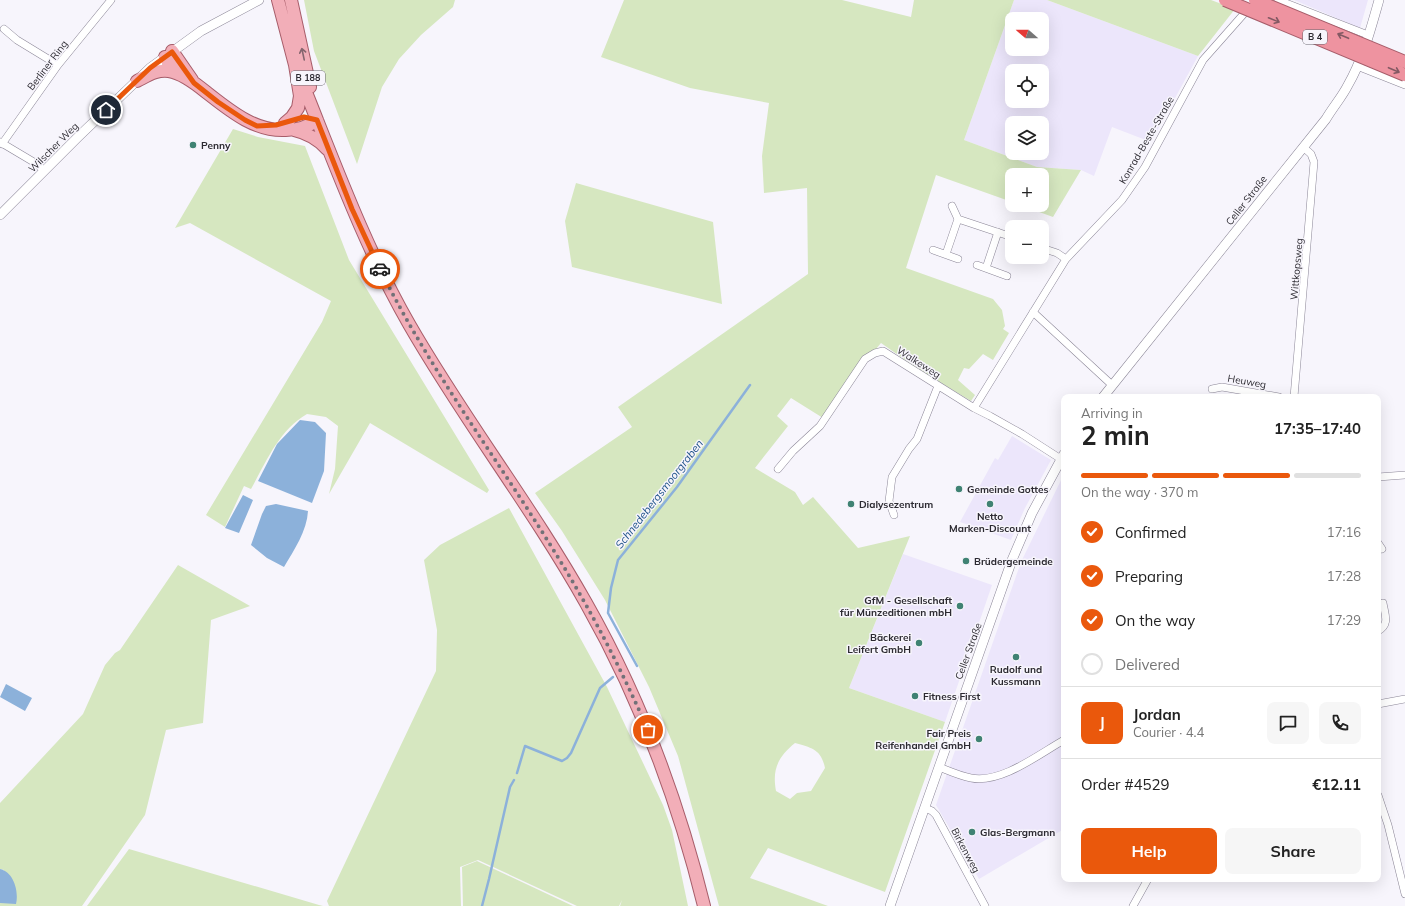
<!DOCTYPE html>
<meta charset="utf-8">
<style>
body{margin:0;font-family:Mulish,sans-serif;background:#f6f6f6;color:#222;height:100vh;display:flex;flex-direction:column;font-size:15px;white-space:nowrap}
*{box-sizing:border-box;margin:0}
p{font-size:13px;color:#767676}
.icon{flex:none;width:22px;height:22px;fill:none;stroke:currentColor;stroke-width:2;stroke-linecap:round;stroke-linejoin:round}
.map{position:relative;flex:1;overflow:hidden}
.sheet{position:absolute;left:1061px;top:394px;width:320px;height:488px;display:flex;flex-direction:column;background:#fff;border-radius:8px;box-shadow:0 4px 16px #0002}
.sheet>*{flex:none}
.needle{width:26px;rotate:290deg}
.fabs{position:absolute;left:1005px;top:12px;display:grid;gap:8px}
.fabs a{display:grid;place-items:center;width:44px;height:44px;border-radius:8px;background:#fff;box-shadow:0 4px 16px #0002;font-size:20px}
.pin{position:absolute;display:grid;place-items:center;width:34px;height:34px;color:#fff;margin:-17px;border:2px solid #fff;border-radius:50%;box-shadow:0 1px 4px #0007}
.courier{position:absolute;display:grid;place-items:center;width:40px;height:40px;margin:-20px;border:3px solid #ea580c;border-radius:50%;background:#fff;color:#222;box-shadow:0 1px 5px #0007}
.head em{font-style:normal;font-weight:700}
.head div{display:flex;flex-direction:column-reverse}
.head{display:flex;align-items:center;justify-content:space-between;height:68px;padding:0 20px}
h1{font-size:26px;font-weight:700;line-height:30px}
.bar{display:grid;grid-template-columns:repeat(4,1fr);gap:6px 4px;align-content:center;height:48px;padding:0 20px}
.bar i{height:5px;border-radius:3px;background:#e0e0e0}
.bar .current{background:#ea580c}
.bar p{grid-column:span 4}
.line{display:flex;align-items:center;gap:10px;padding:0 20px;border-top:1px solid #e0e0e0}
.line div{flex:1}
.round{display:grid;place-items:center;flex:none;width:42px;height:42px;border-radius:8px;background:#f6f6f6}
ol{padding:0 20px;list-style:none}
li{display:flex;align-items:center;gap:12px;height:44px}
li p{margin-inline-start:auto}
li .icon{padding:4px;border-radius:50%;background:#ea580c;color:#fff;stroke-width:4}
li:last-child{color:#767676}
li i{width:22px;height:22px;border:2px solid #e0e0e0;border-radius:50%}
.action{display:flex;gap:8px;margin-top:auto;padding:8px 20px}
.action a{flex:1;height:46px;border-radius:8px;background:#ea580c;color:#fff;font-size:16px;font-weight:700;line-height:46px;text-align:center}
.action a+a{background:#f6f6f6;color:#222}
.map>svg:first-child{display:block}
.built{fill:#ece6fb;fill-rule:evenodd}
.green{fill:#d6e7c0;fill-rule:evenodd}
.water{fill:#8cb1da}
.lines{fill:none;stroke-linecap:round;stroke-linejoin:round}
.stream{stroke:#8cb1da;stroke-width:2.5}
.minor-casing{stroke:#8b8697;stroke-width:8}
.tertiary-casing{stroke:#8b8697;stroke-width:10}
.primary-casing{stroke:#a75d6a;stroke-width:14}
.minor{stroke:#fff;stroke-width:7}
.tertiary{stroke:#fff;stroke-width:9}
.primary{stroke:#f2aeb8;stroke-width:12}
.trunk-bridge-casing{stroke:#a75d6a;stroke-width:14;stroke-linecap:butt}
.trunk-bridge{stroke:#ee93a0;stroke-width:12}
.oneway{stroke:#835963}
.oneway2{stroke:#85656e}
.done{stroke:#737178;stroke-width:4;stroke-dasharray:0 7.2}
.route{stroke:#ea580c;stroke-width:5}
.poi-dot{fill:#3f8273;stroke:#f7f5fc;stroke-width:1.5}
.labels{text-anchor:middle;stroke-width:3;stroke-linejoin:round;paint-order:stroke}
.shield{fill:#f7f5fc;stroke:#69676e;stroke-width:1}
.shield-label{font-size:9px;font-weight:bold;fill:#2c2a31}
.street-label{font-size:10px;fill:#2c2a31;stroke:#f7f5fc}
.poi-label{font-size:10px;font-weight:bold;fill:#2c2a31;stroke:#f7f5fc;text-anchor:start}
.water-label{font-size:11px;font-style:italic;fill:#23568b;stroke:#f7f5fc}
</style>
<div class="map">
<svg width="1405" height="906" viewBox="0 0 1405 906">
<rect width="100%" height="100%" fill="#f7f5fc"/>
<path class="built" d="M 1014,0 L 1047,0 L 1198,56 L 1151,142 L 1112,127 L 1094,176 L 1081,170 L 1037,167 L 964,140 ZM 1012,19 L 1042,19 L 1042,49 L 1012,49 ZM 1012,71 L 1042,71 L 1042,101 L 1012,101 ZM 1012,123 L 1042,123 L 1042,153 L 1012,153 Z
M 1294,0 L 1368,0 L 1360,28 Z
M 1012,436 L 1051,460 L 1025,508 L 1011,540 L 960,522 L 995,458 L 998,460 Z
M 1064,474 L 1064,829 L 979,879 L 936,805 L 1021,562 Z
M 903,554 L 992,585 L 945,722 L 849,688 Z"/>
<path class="green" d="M 304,0 L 455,0 L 453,7 L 421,35 L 399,59 L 382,87 L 357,164 L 314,51 Z
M 624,0 L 842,0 L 911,17 L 914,0 L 1014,0 L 964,140 L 1037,167 L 1081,170 L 1053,217 L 1020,205 L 1042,205 L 1042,175 L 1012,175 L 1012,202 L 936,175 L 906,268 L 993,299 L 1002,310 L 1005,326 L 1003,329 L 1009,333 L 993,360 L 983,354 L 969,369 L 964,368 L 958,380 L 975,395 L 971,401 L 921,371 L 881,343 L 861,367 L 823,418 L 791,398 L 777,416 L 788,426 L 755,468 L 795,492 L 803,505 L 813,497 L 858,548 L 910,536 L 849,688 L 945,722 L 885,892 L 768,848 L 750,878 L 828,906 L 719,906 L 678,756 L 649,687 L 605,600 L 562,531 L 535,493 L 632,427 L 618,407 L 808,274 L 807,188 L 764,193 L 762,156 L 769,103 L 690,88 L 601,57 ZM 795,743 C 812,748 821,749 825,768 L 811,791 L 797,793 L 790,799 L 776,791 C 772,769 778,757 795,743 Z
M 1047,0 L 1211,0 L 1235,9 L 1198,56 Z
M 233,129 L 258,137 L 305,146 L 349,260 L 489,490 L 487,493 L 370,423 L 329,494 L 335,469 L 338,426 L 326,417 L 307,414 C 279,430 266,462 251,489 L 244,486 L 225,527 L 206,515 L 322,322 L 331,301 L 190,223 L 175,228 Z
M 576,183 L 713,222 L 722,304 L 572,267 L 565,221 Z
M 509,508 L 607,687 L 663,805 L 672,830 L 688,906 L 620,906 L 622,900 L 619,906 L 577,906 L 478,860 L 460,867 L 461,906 L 329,906 L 327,901 L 436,671 L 437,630 L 424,560 L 440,545 Z
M 178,565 L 250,606 L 211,620 L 203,723 L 166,730 L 145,815 L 82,906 L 0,906 L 0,903 L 4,903 L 4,870 L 0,869 L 0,803 L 83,714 L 105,665 L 115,653 L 120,650 Z
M 129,849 L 319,905 L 323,906 L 87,906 Z
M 477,861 L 573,906 L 463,906 L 462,867 Z"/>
<path class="water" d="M 300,420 L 315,422 L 326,433 L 324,471 L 312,503 L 258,481 L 277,444 Z
M 243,495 L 253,500 L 239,533 L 225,528 Z
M 276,504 L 308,511 C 307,531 294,550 284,567 L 267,558 L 251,545 L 262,514 L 266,506 Z
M 6,684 L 32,698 L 25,711 L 0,697 Z
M 0,869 C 14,872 19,892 16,904 L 0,903 Z"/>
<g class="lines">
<path class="stream" d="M 637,666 L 608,613 L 611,588 L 618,560 L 677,487 L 750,385
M 517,773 L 525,746 L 562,761 L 567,758 L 571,753 L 600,688 L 613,677
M 482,906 L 489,879 L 510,787 L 514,780"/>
<g class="minor-casing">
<path id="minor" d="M 1278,0 L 1368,35
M 4,29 L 17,40 L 58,65
M 1357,66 L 1405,85
M 0,142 L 37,164 L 44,171
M 2,144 L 58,65 L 111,0
M 958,219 L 1012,237
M 1042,248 L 1057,253 L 1066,259
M 933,250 L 958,259
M 946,254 L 958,219 L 952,206
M 977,265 L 1007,276
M 986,268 L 998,232
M 1033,312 L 1112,385
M 1212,389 L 1222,387 L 1279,397
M 1294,397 L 1314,162 L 1311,154 L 1303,147
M 974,408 L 1066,259 L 1122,200 L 1145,167 L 1203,60 L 1249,8
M 778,469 L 793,451 L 820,426 L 865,359 L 875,353 L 883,351 L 974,408 L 990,416 L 1022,434 L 1064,461
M 1378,477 L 1405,475
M 894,515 L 889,501 L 892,477 L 909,449 L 917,439 L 938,386
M 1378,543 L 1382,549
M 1378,631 C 1390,624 1385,615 1383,603
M 1378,704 L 1405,699
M 939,767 C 949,771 960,776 971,778 C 1001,784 1039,754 1064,740
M 1378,795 L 1388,825 L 1405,894
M 925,808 L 932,811 L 936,815 L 985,906
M 1133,906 L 1148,879"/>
</g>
<g class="tertiary-casing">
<path id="tertiary" d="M 0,215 L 78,137 L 150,68 L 201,31 L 259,0
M 1103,397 L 1326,119 C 1333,107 1342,97 1348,85 C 1363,59 1371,28 1379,0
M 890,906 L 1012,560 L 1032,513 L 1064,454"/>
</g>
<g class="primary-casing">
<path id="primary" d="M 278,0 L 295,65 L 300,96 L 298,108 L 292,117 L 285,123
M 291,0 L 310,87
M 172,51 L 192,80
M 165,57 L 172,68 L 180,74
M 295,65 C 331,153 362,242 409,324 C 464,420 532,507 586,603 C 640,698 678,800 704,906
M 137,81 C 147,76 157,69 169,71 C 182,73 195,83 206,92 C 229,110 255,132 286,130 C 297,130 308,127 317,120
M 294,130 C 307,133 318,139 327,149"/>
</g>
<use href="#minor" class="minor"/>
<use href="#tertiary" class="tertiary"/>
<use href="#primary" class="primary"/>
<g class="trunk-bridge-casing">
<path id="trunk-bridge" d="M 1225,0 L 1405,75
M 1255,0 L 1405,62"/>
</g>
<use href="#trunk-bridge" class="trunk-bridge"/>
</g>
<defs><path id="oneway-shaft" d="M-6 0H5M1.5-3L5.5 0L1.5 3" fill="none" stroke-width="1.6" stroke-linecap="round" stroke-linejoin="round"/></defs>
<g class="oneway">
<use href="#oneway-shaft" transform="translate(1274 20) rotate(22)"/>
<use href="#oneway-shaft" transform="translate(1343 36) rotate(-157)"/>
<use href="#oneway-shaft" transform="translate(1394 70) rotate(23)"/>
</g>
<use class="oneway2" href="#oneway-shaft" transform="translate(303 54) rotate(-102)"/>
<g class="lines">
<path class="done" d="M 380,269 C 430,371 500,462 559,559 C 593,614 622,671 648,730"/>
<path class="route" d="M 106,110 L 150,68 L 172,52 L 194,83 L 218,102 L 245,120 L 257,126 L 276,125 L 304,117 L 317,120 L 352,209 L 380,269"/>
</g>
<g class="poi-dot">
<circle cx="193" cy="145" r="4"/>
<circle cx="959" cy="489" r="4"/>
<circle cx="851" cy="504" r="4"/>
<circle cx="990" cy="504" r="4"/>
<circle cx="966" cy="561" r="4"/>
<circle cx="960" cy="606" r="4"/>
<circle cx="919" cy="643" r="4"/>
<circle cx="1016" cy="657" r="4"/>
<circle cx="915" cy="696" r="4"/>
<circle cx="979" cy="739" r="4"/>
<circle cx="972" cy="832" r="4"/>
</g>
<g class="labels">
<g class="shield">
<rect x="1303" y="30" width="24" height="14" rx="3"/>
<rect x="291" y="71" width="34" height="14" rx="3"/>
</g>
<g class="shield-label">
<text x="1315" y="40">B 4</text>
<text x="308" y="81">B 188</text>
</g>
<g class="street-label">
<text transform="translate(47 65) rotate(-53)" y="4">Berliner Ring</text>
<text transform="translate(1146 140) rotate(-60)" y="4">Konrad-Beste-Straße</text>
<text transform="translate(53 147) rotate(-45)" y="4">Wilscher Weg</text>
<text transform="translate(1246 200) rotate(-52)" y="4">Celler Straße</text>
<text transform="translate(1296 269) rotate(-85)" y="4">Wittkopsweg</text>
<text transform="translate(919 362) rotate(33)" y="4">Walkeweg</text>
<text transform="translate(1247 381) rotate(10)" y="4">Heuweg</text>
<text transform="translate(968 651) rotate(-70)" y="4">Celler Straße</text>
<text transform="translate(966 850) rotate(62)" y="4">Birkenweg</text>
</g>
<g class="poi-label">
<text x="201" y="149">Penny</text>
<text x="967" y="493">Gemeinde Gottes</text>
<text x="859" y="508">Dialysezentrum</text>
<text x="990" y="520" text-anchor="middle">Netto<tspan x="990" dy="12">Marken-Discount</tspan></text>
<text x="974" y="565">Brüdergemeinde</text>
<text x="952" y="604" text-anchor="end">GfM - Gesellschaft<tspan x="952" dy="12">für Münzeditionen mbH</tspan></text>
<text x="911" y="641" text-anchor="end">Bäckerei<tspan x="911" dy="12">Leifert GmbH</tspan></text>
<text x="1016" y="673" text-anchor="middle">Rudolf und<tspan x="1016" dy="12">Kussmann</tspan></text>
<text x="923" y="700">Fitness First</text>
<text x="971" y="737" text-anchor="end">Fair Preis<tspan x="971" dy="12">Reifenhandel GmbH</tspan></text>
<text x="980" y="836">Glas-Bergmann</text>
</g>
<g class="water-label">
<text transform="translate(659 494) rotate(-52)" y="4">Schnedebergsmoorgraben</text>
</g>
</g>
</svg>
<div class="fabs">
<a><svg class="needle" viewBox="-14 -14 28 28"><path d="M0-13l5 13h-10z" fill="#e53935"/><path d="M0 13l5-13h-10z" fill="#767676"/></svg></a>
<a><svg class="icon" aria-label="locate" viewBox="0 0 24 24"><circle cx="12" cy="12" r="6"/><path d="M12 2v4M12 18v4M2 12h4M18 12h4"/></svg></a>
<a><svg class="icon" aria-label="layers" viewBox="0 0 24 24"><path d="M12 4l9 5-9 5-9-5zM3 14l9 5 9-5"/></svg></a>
<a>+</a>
<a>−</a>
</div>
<div class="pin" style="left:648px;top:730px;background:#ea580c"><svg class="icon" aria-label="bag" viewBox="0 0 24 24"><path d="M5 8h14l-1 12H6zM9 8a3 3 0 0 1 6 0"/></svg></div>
<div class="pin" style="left:106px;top:110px;background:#1f2937"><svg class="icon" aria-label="home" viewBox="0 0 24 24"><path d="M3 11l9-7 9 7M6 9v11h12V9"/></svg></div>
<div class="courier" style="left:380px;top:269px"><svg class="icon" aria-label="car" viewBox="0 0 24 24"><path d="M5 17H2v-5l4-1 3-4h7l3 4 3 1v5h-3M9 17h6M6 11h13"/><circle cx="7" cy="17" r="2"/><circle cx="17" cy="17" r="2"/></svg></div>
<section class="sheet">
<div class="head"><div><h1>2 min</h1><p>Arriving in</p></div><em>17:35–17:40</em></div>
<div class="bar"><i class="current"></i><i class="current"></i><i class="current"></i><i></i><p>On the way · 370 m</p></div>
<ol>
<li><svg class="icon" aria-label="check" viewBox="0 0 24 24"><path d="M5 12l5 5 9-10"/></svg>Confirmed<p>17:16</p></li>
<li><svg class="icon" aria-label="check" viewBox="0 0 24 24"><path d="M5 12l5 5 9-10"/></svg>Preparing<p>17:28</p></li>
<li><svg class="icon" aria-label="check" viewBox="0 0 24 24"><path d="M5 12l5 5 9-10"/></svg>On the way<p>17:29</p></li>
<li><i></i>Delivered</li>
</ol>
<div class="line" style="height:72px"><b class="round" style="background:#ea580c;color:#fff">J</b><div><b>Jordan</b><p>Courier · 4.4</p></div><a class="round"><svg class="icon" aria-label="chat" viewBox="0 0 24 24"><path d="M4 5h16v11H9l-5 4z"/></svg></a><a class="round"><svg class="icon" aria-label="phone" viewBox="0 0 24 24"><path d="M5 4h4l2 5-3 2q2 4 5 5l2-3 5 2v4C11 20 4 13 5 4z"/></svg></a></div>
<div class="line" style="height:52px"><div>Order #4529</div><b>€12.11</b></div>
<div class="action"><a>Help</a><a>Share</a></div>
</section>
</div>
